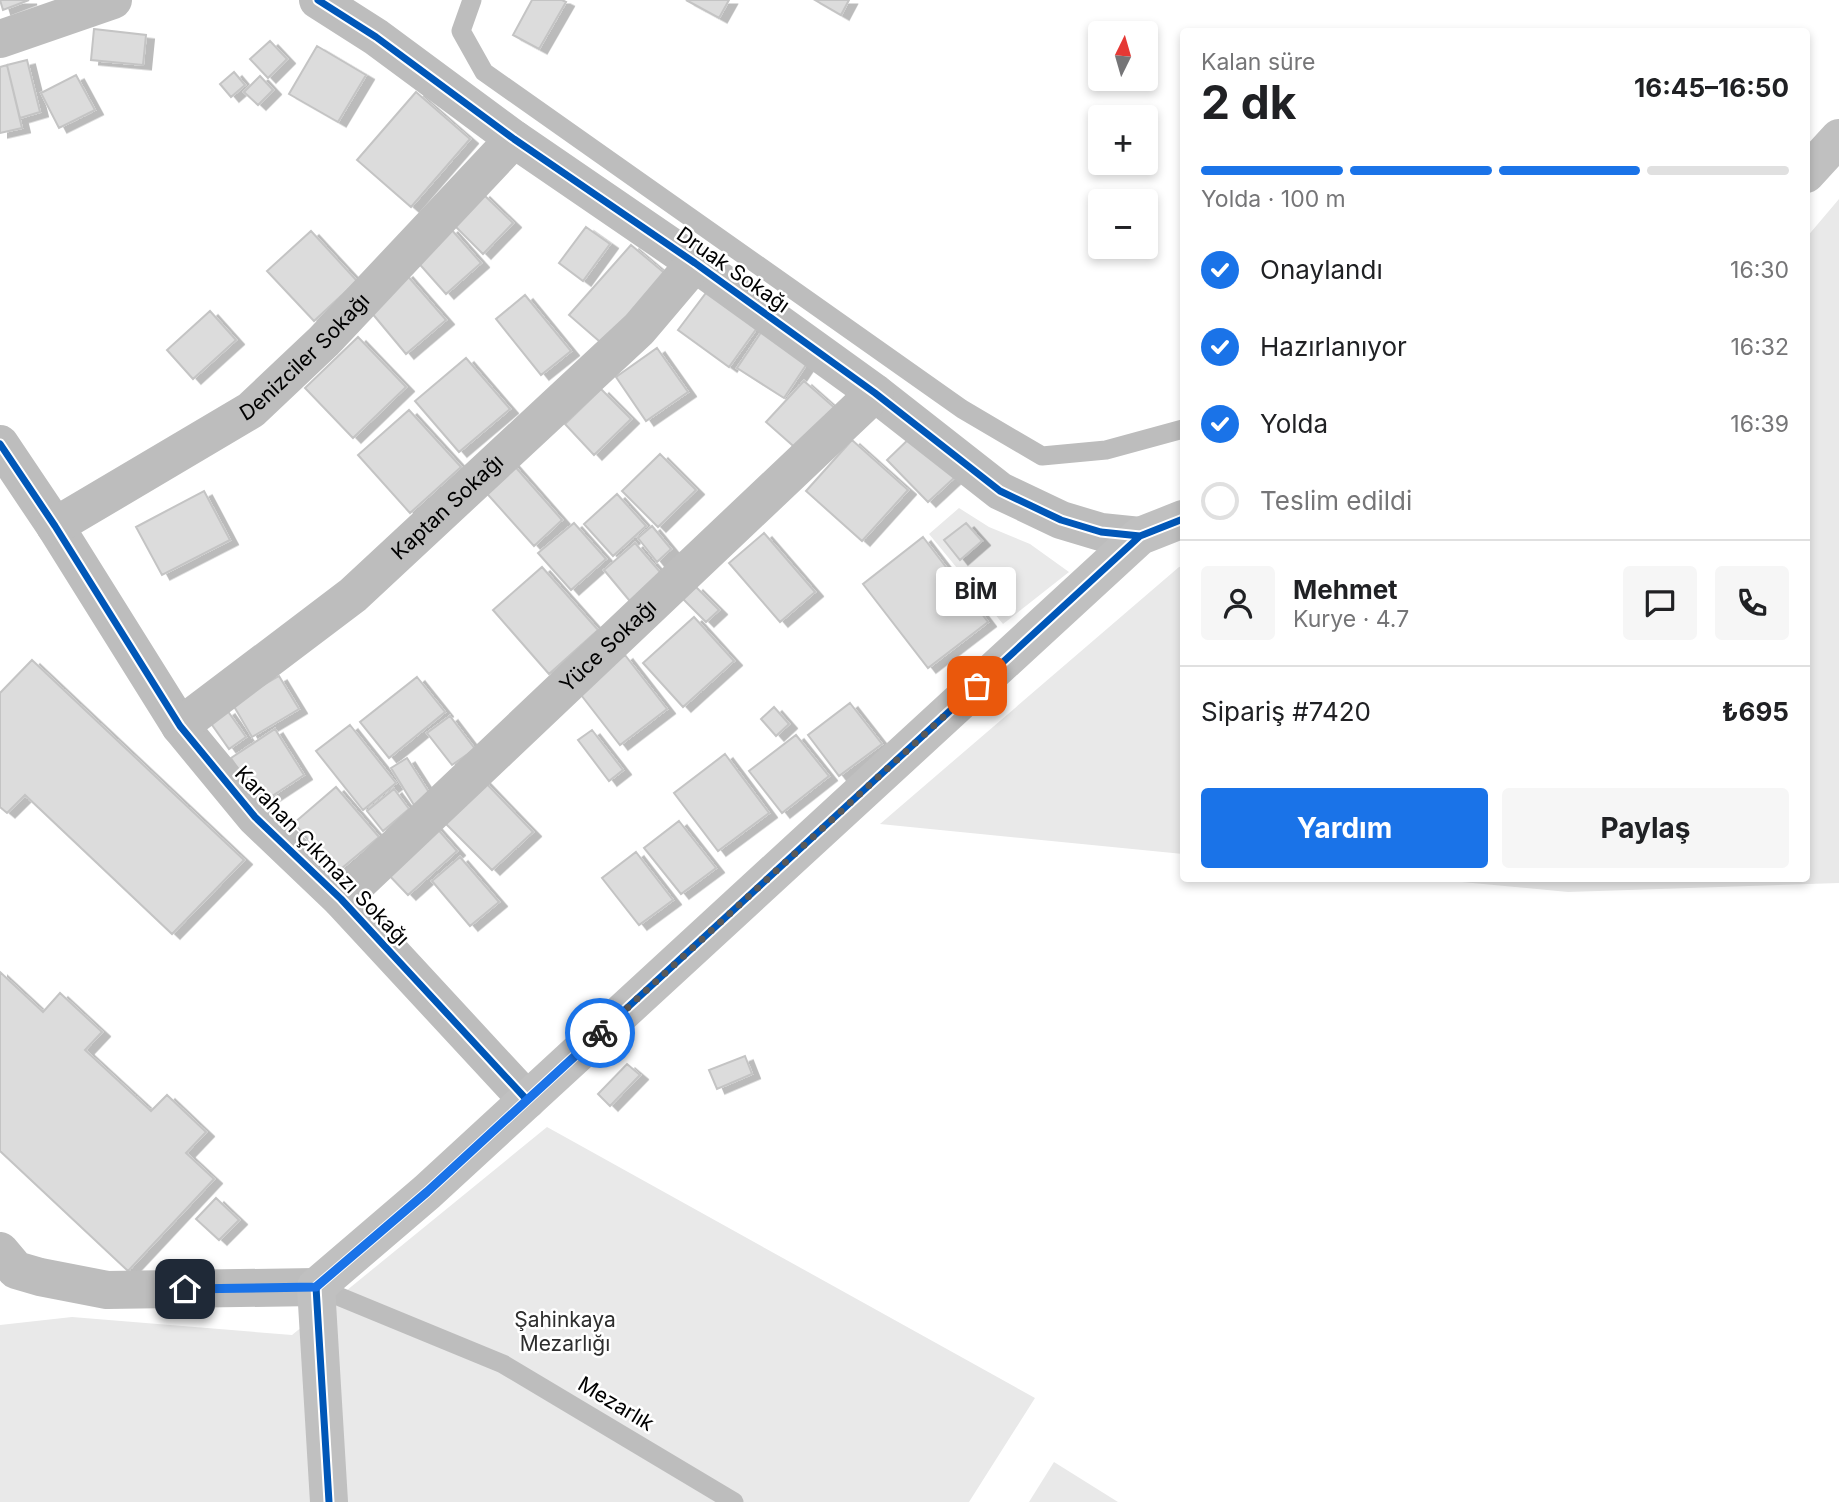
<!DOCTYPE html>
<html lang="tr">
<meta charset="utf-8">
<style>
body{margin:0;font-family:Inter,sans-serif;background:#f6f6f6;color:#202124;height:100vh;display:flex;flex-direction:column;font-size:26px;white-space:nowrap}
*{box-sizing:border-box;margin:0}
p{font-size:23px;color:#757577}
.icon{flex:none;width:38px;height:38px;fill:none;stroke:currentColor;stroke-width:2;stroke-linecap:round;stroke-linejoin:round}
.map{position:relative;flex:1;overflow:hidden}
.panel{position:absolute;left:1180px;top:28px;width:630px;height:854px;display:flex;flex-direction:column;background:#fff;border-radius:7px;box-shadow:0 4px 10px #0003}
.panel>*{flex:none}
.needle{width:46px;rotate:5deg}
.tools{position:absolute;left:1088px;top:21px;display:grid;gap:14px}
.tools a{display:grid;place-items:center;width:70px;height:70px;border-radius:7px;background:#fff;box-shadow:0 4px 10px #0003;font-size:35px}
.pin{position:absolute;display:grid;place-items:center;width:60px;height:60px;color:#fff;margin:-30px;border-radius:14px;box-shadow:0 4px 10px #0006}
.courier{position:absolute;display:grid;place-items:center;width:70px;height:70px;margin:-35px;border:5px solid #1a73e8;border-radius:50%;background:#fff;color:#222;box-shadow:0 2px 9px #0007}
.bubble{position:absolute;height:49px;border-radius:7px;background:#fff;box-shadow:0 4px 10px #0003;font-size:23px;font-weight:700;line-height:49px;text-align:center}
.overview em{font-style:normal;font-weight:700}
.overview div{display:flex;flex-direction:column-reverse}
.overview{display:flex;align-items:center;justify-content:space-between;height:119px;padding:0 21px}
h1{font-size:46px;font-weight:700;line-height:52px}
.bar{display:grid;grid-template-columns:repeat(4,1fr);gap:10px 7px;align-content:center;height:84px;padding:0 21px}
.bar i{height:9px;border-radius:5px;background:#e0e0e0}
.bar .selected{background:#1a73e8}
.bar p{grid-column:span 4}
.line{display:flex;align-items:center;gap:18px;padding:0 21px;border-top:2px solid #e0e0e0}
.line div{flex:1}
.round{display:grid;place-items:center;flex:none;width:74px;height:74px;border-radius:7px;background:#f6f6f6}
ol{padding:0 21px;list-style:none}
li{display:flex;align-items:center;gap:21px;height:77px}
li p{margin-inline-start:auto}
li .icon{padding:7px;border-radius:50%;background:#1a73e8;color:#fff;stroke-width:4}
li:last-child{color:#757577}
li i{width:38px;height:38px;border:4px solid #e0e0e0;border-radius:50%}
.primary-button{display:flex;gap:14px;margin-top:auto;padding:14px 21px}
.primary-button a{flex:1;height:80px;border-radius:7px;background:#1a73e8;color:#fff;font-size:28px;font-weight:700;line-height:80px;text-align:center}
.primary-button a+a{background:#f6f6f6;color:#202124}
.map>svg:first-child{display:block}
.green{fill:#e9e9e9}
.building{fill:#dcdcdc;stroke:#c4c4c4;stroke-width:2;filter:url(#shadow)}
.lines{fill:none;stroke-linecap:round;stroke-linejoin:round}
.lane{stroke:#bdbdbd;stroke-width:19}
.street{stroke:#bdbdbd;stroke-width:38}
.secondary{stroke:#c0c0c0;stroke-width:38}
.cycleway-casing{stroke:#fff;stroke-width:11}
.cycleway{stroke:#0057b8;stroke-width:7}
.done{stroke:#595959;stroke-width:7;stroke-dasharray:0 12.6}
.route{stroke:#1a73e8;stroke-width:9}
.labels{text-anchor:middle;stroke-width:5;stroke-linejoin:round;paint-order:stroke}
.street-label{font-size:21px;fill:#000;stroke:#fff}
.park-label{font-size:21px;fill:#2e2e2e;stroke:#fff}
</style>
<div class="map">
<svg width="1839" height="1502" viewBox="0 0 1839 1502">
<defs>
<filter id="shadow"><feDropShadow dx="8" dy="4.5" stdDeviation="0" flood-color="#0004"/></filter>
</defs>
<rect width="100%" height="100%" fill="#fff"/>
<path class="green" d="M 1839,199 L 1839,883 L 1568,892 L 1430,879 L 1806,878 L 1806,238 Z
M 959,508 L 989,527 L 1030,544 L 1069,572 L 1003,624 L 929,534 Z
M 1183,566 L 1183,854 L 880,824 L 1179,567 Z
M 547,1127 L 1035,1398 L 969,1502 L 0,1502 L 0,1325 L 72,1317 L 292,1335 Z
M 1054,1462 L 1118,1502 L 1029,1502 Z"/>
<path class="building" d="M 0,0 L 29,0 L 3,10 Z
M 532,0 L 562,0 L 566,2 L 539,49 L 513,35 Z
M 686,0 L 729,0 L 719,18 Z
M 815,0 L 849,0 L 841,15 Z
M 94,29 L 146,35 L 143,65 L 91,60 Z
M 270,41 L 287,59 L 268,78 L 250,59 Z
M 317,46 L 366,75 L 338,122 L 289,94 Z
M 27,60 L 40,112 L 20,118 L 7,65 Z
M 7,65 L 22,128 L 0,133 L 0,67 Z
M 234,72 L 245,85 L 231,97 L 220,84 Z
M 76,75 L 95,110 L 59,128 L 41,93 Z
M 260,76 L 273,90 L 258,105 L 244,92 Z
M 416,92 L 470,139 L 411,207 L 357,160 Z
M 482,193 L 513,223 L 483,254 L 452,223 Z
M 586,227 L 610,244 L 583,281 L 559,263 Z
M 450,228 L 481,263 L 446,294 L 415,259 Z
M 311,231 L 357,281 L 314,321 L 267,271 Z
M 631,245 L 668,276 L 606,347 L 569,315 Z
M 405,273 L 446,320 L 406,354 L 366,306 Z
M 712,285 L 762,321 L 729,367 L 678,330 Z
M 525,295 L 571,351 L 541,375 L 496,319 Z
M 210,311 L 236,340 L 193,379 L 167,350 Z
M 766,325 L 812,356 L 784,398 L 737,368 Z
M 358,337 L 406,387 L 353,438 L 305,388 Z
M 657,348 L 688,392 L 646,421 L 616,377 Z
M 466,358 L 510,409 L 459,452 L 415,401 Z
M 804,381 L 837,410 L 799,451 L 766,422 Z
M 601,389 L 631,419 L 594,455 L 565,424 Z
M 409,410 L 461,467 L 410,513 L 358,455 Z
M 914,434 L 955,477 L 928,502 L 887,460 Z
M 852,440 L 908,490 L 862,541 L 806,491 Z
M 660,454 L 696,490 L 658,527 L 622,491 Z
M 511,462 L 562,520 L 534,546 L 482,488 Z
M 204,491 L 230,540 L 162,575 L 136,527 Z
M 617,494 L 646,526 L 613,556 L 584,524 Z
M 574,523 L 606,559 L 571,590 L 538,553 Z
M 966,523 L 982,541 L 960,560 L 944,540 Z
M 652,526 L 671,549 L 657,562 L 638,538 Z
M 764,533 L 815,592 L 780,622 L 729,563 Z
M 923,537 L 988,622 L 928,668 L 863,584 Z
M 635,543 L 666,579 L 634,606 L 604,570 Z
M 542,567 L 598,630 L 549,674 L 493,610 Z
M 695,586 L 719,610 L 706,622 L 683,599 Z
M 694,617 L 734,661 L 683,707 L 643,663 Z
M 625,655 L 667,709 L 620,745 L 578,691 Z
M 32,660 L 244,860 L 172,934 L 25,795 L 7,813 L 0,807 L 0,693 Z
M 279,676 L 299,709 L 252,737 L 232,703 Z
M 417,677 L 445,712 L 389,758 L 360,722 Z
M 850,703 L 882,744 L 839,776 L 808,735 Z
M 774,707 L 789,724 L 776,736 L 761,719 Z
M 227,710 L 246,737 L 229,749 L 210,722 Z
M 450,716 L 475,749 L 452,765 L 427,733 Z
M 350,725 L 396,783 L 363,810 L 316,751 Z
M 275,729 L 304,775 L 260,804 L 231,758 Z
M 592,730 L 623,770 L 609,781 L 578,740 Z
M 796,735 L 829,776 L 782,813 L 749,771 Z
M 725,754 L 769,813 L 718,851 L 674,793 Z
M 407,758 L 430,794 L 414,805 L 391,768 Z
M 482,779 L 533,832 L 492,870 L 441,819 Z
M 336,787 L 379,837 L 336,873 L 294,823 Z
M 394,789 L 409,809 L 383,831 L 367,811 Z
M 679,821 L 716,868 L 681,894 L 644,848 Z
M 434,825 L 457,851 L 408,895 L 384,870 Z
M 636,852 L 673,900 L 639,925 L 602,878 Z
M 460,857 L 499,902 L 470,926 L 432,881 Z
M 0,972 L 43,1012 L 60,993 L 102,1032 L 85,1050 L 151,1111 L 167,1095 L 206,1132 L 186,1153 L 214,1179 L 128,1271 L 0,1151 Z
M 745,1056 L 752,1074 L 717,1089 L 709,1070 Z
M 627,1064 L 640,1075 L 610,1106 L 598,1094 Z
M 216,1198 L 239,1220 L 219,1240 L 196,1219 Z"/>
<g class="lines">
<path class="lane" d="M 472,0 L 461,31 L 484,72 L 962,409 L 1042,456 L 1106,450 L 1183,429
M 316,1287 L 503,1364 L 734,1502"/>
<g class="street">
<path d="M 318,0 L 376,37 L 514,139 L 695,263 L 875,393 L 1000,491 L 1061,520 L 1101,532 L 1140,536"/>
<path d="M 0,39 L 113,0"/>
<path d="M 0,444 L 55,526 L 180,726 L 255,817 L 341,899 L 527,1100"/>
<path id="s1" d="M 55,526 L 251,410 L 324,341 L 514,139"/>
<path id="s2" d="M 180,726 L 353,595 L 639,329 L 695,263"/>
<path id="s3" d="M 341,899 L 875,393"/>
<path d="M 0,1251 L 16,1270 L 40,1277 L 107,1290 L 316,1287"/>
</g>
<path class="secondary" d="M 1806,174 L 1839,138
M 329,1502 L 316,1287 L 427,1192 L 1140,536 L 1183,519"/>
<g class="cycleway-casing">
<path id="cycleway" d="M 318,0 L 376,37 L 514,139 L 695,263 L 875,393 L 1000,491 L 1061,520 L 1101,532 L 1140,536
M 0,444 L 55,526 L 180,726 L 255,817 L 341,899 L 527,1100
M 329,1502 L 316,1287 L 427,1192 L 1140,536 L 1183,519"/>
</g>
<use href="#cycleway" class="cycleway"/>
</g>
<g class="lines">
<path class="done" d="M 600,1033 L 977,686"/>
<path class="route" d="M 185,1289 L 316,1287 L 427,1192 L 600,1033"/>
</g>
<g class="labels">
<g class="street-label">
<text transform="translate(733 270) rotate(35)" y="7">Druak Sokağı</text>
<text dy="7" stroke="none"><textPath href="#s1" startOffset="303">Denizciler Sokağı</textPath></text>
<text dy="7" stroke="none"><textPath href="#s2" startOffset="346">Kaptan Sokağı</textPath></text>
<text dy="7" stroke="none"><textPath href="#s3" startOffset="368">Yüce Sokağı</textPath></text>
<text transform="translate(322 856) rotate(46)" y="7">Karahan Çıkmazı Sokağı</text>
<text transform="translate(616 1404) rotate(31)" y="7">Mezarlık</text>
</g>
<g class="park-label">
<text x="565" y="1327">Şahinkaya<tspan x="565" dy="24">Mezarlığı</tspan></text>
</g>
</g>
</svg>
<div class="tools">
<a><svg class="needle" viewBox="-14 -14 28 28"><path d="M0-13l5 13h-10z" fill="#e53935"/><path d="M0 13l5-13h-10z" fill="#757577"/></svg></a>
<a>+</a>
<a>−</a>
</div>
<div class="pin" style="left:977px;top:686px;background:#ea580c"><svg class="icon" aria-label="bag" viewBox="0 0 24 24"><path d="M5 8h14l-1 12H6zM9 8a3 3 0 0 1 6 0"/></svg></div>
<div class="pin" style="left:185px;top:1289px;background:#1f2937"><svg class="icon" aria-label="home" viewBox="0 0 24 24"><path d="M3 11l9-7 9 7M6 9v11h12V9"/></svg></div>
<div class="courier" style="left:600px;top:1033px"><svg class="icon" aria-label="bike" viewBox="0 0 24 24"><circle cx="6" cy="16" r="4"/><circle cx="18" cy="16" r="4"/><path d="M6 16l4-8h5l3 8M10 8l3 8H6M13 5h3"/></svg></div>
<div class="bubble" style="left:936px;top:567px;width:80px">BİM</div>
<section class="panel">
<div class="overview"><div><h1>2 dk</h1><p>Kalan süre</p></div><em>16:45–16:50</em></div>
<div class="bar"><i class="selected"></i><i class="selected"></i><i class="selected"></i><i></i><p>Yolda · 100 m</p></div>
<ol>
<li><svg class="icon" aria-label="check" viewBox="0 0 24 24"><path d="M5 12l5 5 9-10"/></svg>Onaylandı<p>16:30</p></li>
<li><svg class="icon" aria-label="check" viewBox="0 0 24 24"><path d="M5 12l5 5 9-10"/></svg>Hazırlanıyor<p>16:32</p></li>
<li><svg class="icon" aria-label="check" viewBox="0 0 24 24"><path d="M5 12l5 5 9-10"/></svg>Yolda<p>16:39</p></li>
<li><i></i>Teslim edildi</li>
</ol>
<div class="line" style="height:126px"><a class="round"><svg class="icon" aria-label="person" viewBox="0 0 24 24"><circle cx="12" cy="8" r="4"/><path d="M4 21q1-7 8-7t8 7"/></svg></a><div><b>Mehmet</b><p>Kurye · 4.7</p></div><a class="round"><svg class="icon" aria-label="chat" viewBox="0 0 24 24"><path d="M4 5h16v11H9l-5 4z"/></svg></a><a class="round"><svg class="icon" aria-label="phone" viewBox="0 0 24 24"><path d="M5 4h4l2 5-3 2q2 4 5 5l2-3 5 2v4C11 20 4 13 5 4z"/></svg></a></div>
<div class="line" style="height:91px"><div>Sipariş #7420</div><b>₺695</b></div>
<div class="primary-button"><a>Yardım</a><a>Paylaş</a></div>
</section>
</div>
